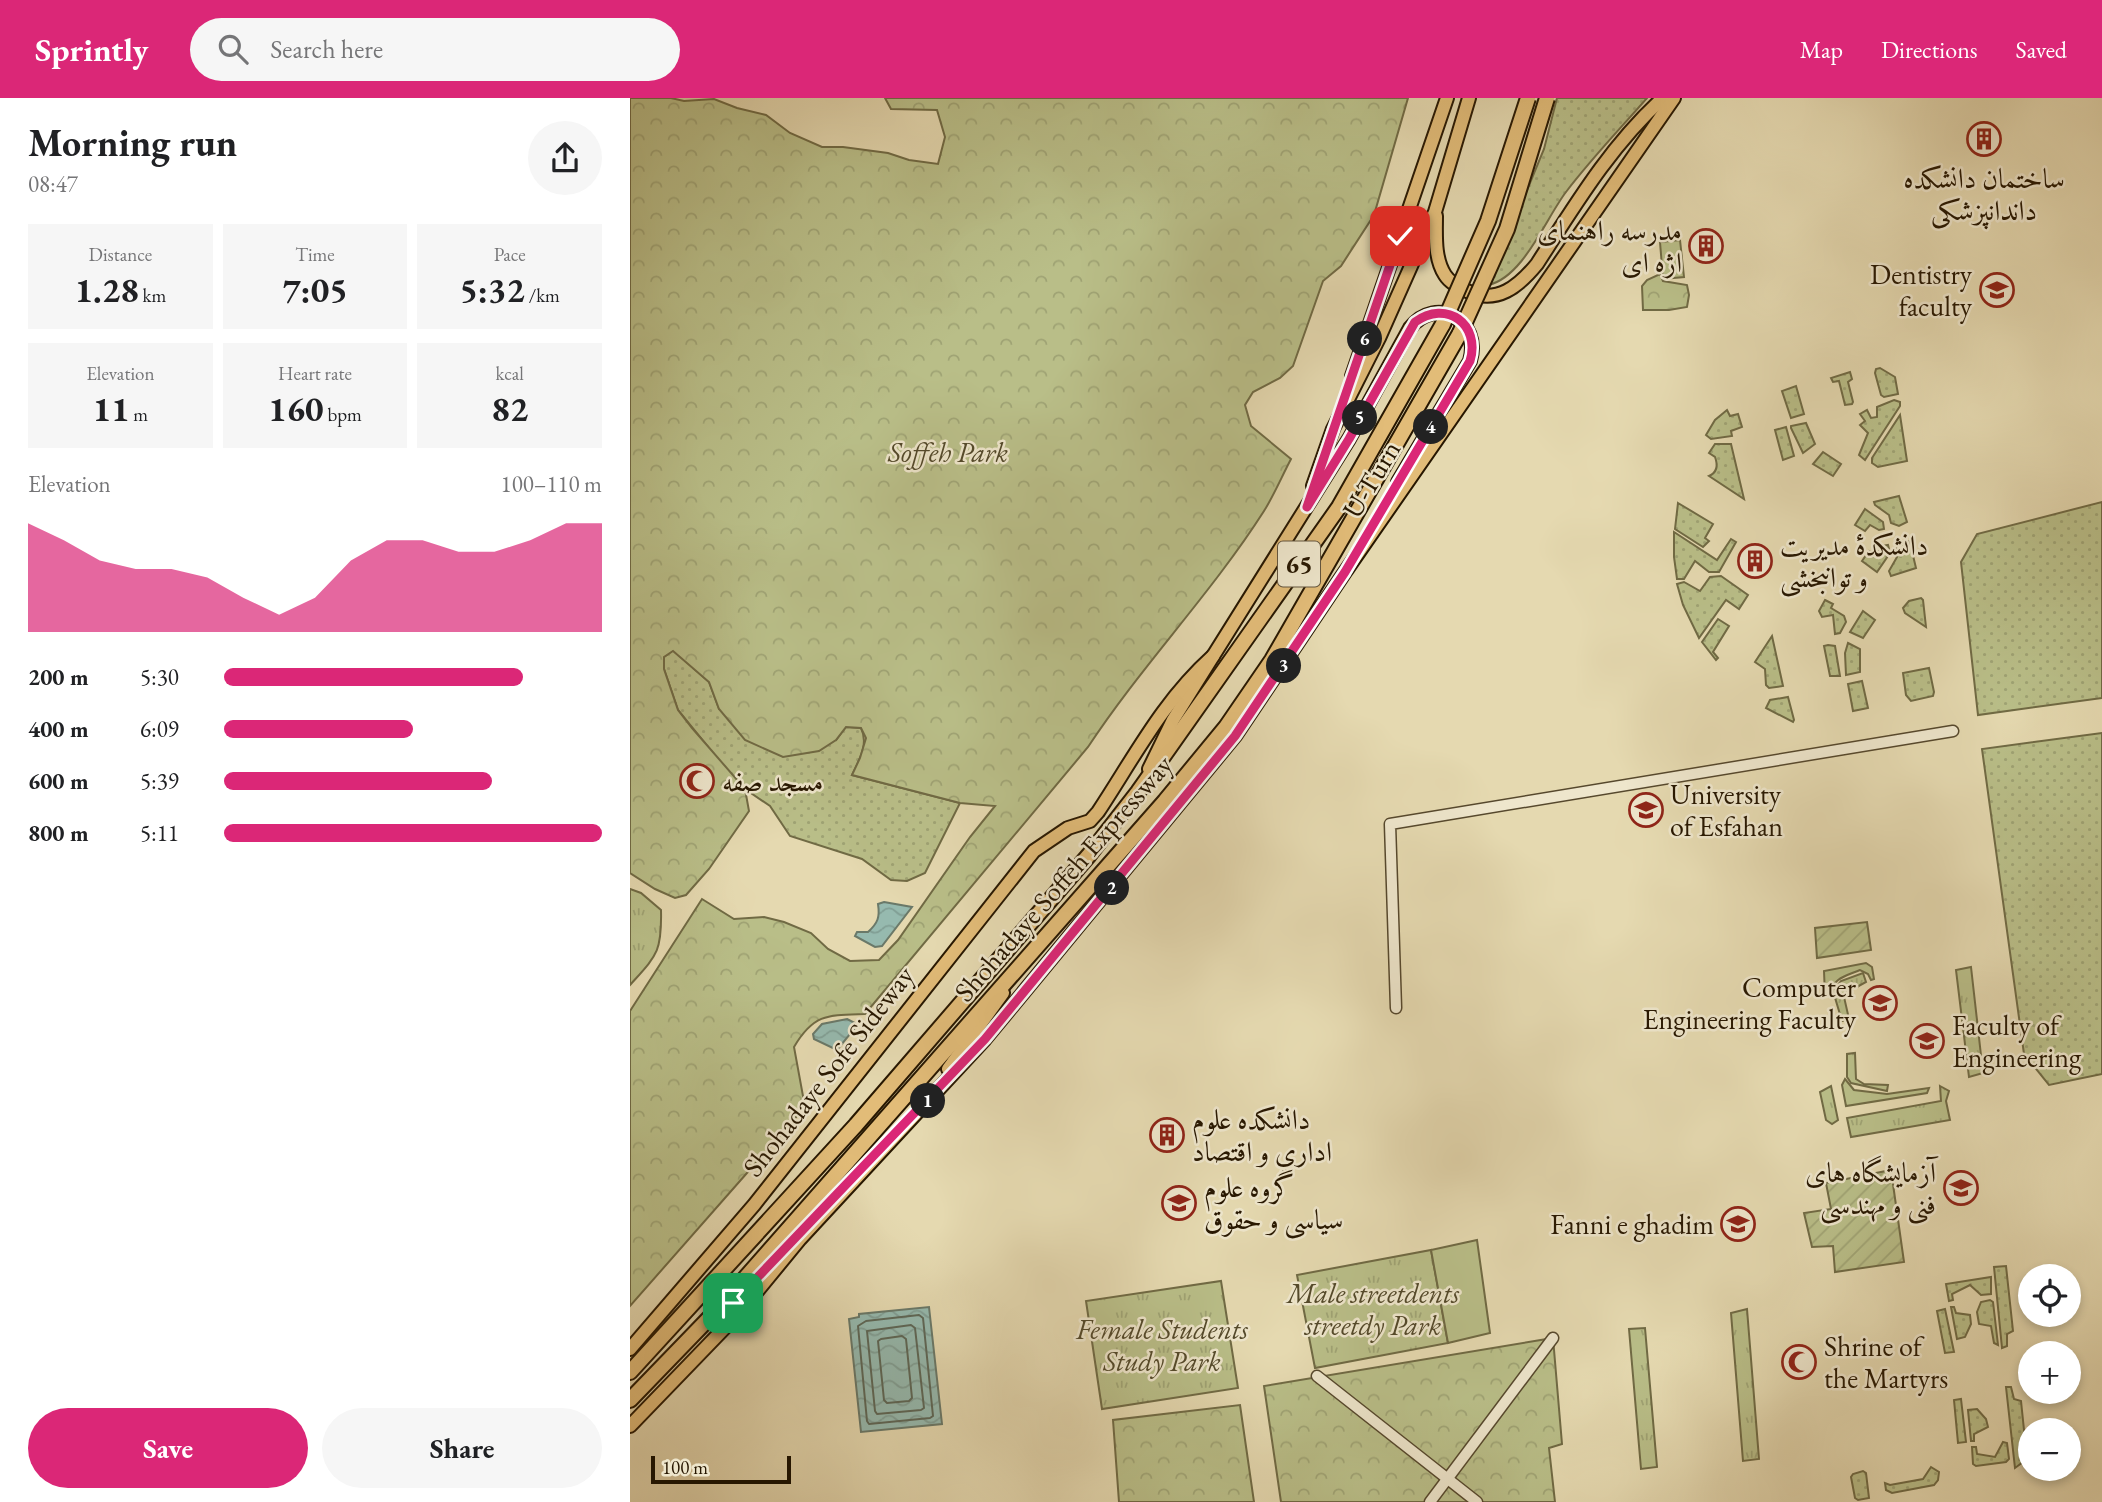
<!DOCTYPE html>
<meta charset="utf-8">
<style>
:root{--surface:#fff;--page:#f6f6f6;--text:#202124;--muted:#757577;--accent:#db2777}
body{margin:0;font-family:"EB Garamond",Amiri,serif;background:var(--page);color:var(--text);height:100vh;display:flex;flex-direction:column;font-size:26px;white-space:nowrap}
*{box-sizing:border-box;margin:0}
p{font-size:23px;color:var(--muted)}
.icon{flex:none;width:38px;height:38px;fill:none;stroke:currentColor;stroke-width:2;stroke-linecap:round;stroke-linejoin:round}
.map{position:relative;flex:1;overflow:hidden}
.details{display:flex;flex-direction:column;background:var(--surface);width:630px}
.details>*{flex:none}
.controls{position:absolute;left:1388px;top:1166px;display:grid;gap:14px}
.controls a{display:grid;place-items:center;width:63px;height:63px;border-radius:50%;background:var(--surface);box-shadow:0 4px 10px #0003;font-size:35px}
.scale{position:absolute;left:21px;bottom:18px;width:140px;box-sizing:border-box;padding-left:7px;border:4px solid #271701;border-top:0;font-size:19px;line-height:24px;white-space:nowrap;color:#271701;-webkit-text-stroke:5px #eee6cc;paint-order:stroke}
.pin{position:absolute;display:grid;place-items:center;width:60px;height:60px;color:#fff;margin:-30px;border-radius:14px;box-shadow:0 4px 10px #0006}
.km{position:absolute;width:35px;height:35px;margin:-18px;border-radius:50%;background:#222;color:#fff;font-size:19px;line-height:35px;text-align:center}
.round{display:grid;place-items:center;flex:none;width:74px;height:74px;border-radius:37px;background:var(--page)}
.headline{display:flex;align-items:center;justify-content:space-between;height:119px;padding:0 28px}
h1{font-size:38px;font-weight:700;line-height:52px}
.stats{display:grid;grid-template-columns:repeat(3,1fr);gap:10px;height:119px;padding:7px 28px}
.stats div{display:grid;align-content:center;border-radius:0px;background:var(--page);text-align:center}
.stats b{font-size:35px;font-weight:700}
.stats small{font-size:19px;font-weight:400}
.stats p{font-size:19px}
.chart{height:196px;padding:14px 28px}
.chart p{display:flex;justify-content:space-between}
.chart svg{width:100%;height:126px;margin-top:7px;fill:var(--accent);opacity:.7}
.primary-button{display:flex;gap:14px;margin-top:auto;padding:14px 28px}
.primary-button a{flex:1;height:80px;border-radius:42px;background:var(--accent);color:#fff;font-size:28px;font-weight:700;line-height:80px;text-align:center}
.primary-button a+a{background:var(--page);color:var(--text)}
ul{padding:0 28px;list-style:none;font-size:23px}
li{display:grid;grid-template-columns:112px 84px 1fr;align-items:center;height:52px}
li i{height:18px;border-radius:9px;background:var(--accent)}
header{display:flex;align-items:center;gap:42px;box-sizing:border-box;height:98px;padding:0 35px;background:var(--accent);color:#fff}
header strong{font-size:33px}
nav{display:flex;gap:38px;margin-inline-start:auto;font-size:24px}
.search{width:490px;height:63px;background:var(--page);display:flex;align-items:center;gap:18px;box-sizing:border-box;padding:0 24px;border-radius:38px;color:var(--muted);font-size:26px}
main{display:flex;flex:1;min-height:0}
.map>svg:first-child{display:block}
.grass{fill:url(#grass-dots);stroke:#706a44;stroke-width:2}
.forest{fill:url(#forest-crowns);stroke:#706a44;stroke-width:2}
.park{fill:url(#park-tufts);stroke:#706a44;stroke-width:2}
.garden{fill:url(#garden-furrows);stroke:#706a44;stroke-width:2}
.pitch{fill:#b9be88;stroke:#706a44;stroke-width:2}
.water{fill:url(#water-waves);stroke:#6a7969;stroke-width:2}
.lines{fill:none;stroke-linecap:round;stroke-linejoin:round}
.shore{stroke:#5e6858;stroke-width:2}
.minor-casing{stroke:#56482d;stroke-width:13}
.major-casing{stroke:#271701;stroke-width:16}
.highway-casing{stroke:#271701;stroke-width:18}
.minor{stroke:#eee6cc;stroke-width:10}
.major{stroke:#e2bc78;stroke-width:12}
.highway{stroke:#e2bc78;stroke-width:14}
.highway-bridge-casing{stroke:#271701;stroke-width:18;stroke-linecap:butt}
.highway-bridge{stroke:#e2bc78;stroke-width:14}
.route-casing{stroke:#fff;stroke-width:14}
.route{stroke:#db2777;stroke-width:9}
.labels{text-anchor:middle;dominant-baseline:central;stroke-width:5;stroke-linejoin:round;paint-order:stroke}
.shield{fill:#eee6cc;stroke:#63553e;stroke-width:2}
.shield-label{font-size:26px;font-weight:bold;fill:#271701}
.poi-label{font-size:28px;fill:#271701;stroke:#eee6cc;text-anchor:start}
.park-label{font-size:28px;font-style:italic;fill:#53492a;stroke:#eee6cc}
.street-label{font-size:28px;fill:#271701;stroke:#eee6cc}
</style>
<header>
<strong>Sprintly</strong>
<div class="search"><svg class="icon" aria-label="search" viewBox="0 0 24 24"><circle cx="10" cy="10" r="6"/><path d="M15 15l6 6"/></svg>Search here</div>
<nav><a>Map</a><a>Directions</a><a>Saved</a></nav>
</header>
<main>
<section class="details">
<div class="headline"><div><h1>Morning run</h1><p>08:47</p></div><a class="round"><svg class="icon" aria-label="share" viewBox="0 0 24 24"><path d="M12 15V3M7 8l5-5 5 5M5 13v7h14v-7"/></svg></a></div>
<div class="stats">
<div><p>Distance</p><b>1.28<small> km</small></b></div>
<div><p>Time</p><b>7:05</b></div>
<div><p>Pace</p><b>5:32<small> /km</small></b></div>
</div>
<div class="stats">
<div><p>Elevation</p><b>11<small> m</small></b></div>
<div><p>Heart rate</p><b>160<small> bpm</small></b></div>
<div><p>kcal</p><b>82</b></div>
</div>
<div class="chart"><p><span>Elevation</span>100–110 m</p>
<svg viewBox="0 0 160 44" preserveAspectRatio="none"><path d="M0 44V6L10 12L20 19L30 22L40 22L50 25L60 32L70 38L80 32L90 19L100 12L110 12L120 16L130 16L140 12L150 6L160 6V44z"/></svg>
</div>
<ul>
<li><b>200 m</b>5:30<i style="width:79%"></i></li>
<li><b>400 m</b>6:09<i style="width:50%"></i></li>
<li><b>600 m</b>5:39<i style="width:71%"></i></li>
<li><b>800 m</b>5:11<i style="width:100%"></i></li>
</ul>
<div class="primary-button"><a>Save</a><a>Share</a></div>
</section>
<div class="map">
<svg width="1472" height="1404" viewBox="0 0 1472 1404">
<defs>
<pattern id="grass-dots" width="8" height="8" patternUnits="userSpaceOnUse" patternTransform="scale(1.75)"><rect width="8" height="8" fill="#b9be88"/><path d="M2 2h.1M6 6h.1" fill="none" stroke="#9fa374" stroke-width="1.8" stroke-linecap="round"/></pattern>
<pattern id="forest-crowns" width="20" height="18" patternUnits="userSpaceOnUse" patternTransform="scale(1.75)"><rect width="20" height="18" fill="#b9be88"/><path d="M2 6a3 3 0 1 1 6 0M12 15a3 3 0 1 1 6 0" fill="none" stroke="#9fa374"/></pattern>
<pattern id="park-tufts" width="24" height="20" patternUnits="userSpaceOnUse" patternTransform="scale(1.75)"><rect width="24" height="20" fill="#b9be88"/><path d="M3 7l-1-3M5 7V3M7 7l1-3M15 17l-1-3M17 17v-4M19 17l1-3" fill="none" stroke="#9fa374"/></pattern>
<pattern id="garden-furrows" width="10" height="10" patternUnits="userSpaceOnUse" patternTransform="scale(1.75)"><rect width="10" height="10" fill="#b9be88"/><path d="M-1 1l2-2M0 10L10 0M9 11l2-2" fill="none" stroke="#9fa374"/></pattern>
<pattern id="water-waves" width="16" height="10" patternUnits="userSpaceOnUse" patternTransform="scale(1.75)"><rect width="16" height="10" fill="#96baaf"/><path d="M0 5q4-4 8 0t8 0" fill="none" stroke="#819f95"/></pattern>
</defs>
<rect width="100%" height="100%" fill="#e5d9b0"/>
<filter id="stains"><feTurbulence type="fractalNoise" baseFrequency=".00286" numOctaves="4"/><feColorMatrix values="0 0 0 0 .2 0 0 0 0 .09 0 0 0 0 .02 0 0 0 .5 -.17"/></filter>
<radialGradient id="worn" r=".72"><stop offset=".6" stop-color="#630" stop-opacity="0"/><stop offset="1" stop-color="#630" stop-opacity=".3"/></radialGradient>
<!-- grass -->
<g class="grass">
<path d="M927,0H1017C990,31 961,61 936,94C916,120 893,180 858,187L914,51Z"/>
<path d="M1250,270L1265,279L1268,296L1254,299L1251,297L1245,275L1246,271Z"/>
<path d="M1220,274L1222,281L1218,284L1223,304L1222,306L1215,307L1209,283L1203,284L1201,280Z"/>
<path d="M1166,288L1174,316L1161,320L1152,293Z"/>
<path d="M1264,302L1270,304V308L1235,362L1229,357L1238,335L1230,327L1235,323L1230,316L1237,312L1241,320L1247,319V309Z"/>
<path d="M1097,312L1100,318L1108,316L1112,329L1101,333L1102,338L1081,341L1076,337L1085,322Z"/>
<path d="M1270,317L1277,363L1248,369L1242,365V360Z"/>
<path d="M1176,325L1185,346L1173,355L1161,330V328Z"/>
<path d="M1156,329L1164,358L1153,362L1145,332Z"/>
<path d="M1085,346H1101L1114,401L1079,378C1088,374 1088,367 1085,359L1079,355Z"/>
<path d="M1193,354L1211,366L1203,378L1183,366Z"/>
<path d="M1269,398L1277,424L1269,428L1261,425L1259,417L1245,407L1244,404Z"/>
<path d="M1472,404V600L1348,617L1331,464L1347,436Z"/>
<path d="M1048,405L1083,426L1075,440L1079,443L1073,449L1045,431Z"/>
<path d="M1235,411L1253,424L1254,431L1249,432L1240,427L1235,433L1225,427Z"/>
<path d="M1044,434L1087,462L1101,441L1106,444L1089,474H1079L1065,463L1054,481H1047L1044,459Z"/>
<path d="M1278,443L1280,445L1286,470L1261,478L1259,473L1267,459L1266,451L1271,444Z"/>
<path d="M1252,448L1258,447L1260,455L1247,474L1232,463L1239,453L1247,457Z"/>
<path d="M1091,478L1118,497L1109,511L1096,502L1069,540L1053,507L1047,486L1054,484L1070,493L1080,479Z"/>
<path d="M1291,500L1293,502L1296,529L1275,515L1273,510L1279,503Z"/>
<path d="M1195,502L1203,506L1201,510L1214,518L1216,524L1210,535L1205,536L1203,517L1192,519L1189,513Z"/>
<path d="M1233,513L1245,522L1233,540L1220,534Z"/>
<path d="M1088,521L1099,528L1083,554L1088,560L1086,562L1072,544Z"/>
<path d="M1142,538L1153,588L1139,590L1136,587L1135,571L1125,564Z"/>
<path d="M1218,545L1230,551V574L1216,577L1215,555Z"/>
<path d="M1198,547L1205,548L1210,578H1200L1194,548Z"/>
<path d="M43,552L79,584L89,611L206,642L216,629L231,630C239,646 229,662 222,677L330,705L295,775L277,783L261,782L232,761L160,738L140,708L115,691L96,671L48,612L34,571V559Z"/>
<path d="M1299,570L1304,594L1303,598L1281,603L1276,597L1273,575Z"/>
<path d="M1232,583L1238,610L1223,613L1218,586Z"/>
<path d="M1158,599L1164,622L1163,624L1136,610L1140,602Z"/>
<path d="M1472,635V976L1419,987L1394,956L1352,651Z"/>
<path d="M1376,1168L1383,1233L1377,1236V1248L1372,1250L1364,1169Z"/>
<path d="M1361,1179V1196L1351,1197L1340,1187L1322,1196L1323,1202L1319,1203L1316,1186Z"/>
<path d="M1360,1202L1363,1204L1368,1247L1364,1245L1361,1228L1349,1226L1347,1214L1351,1204Z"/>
<path d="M1321,1209H1324L1326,1215L1340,1217L1341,1226L1335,1239L1327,1241Z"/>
<path d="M1315,1211L1324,1254L1315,1255L1307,1213Z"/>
<path d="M1376,1289H1381L1384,1301L1391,1303L1397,1361L1385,1370Z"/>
<path d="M1331,1301L1336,1344L1328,1345L1324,1302Z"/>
<path d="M1347,1311L1356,1321L1358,1329L1344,1336V1343H1341L1338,1312Z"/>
<path d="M1373,1344L1377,1345L1379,1361L1376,1364L1346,1368L1343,1366L1342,1349H1346L1347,1356L1365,1359Z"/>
<path d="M1301,1369L1309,1374L1308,1382L1304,1387L1262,1395L1256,1392L1255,1385L1260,1387L1293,1381Z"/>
<path d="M1233,1373L1236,1375L1239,1400L1228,1402L1225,1400L1221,1379L1223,1376Z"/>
</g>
<!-- forest -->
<g class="forest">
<path d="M0,0H41L54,3L84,1L107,10L136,17L160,35L192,49H213L258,55L279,62L308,66L315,39L307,12L261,11L255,0H778L744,117L711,168L693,183L663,268L650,280L623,294L615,307L621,328L661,361C652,378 644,397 634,413C581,496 512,567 458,649L235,916C199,917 184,915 164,949L175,1009L0,1208V913L72,801L104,821L134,819L154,824L181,835L198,851L220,863L249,862L268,842L340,739L365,708L330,705L222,677L230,660L236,640L231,630L216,629L206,642L189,653L153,659L115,642L89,611L79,584L43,553L34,559V571L48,612L62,630L115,691L119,713L79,771L56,797L45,800L25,791L0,775Z"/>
<path d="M1030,176L1033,183L1057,187L1059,197L1057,209L1039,212H1013L1012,188L1017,182Z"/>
<path d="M923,1240L932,1346L919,1350L925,1404H651L634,1288Z"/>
<path d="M610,1307L624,1404H489L483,1322Z"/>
</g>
<!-- park -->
<g class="park">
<path d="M0,791L11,795L31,812C32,854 27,857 0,887Z"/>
<path d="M1236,865L1242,869L1244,881L1241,882L1238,876L1230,872C1216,878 1202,880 1200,897L1195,898L1194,873Z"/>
<path d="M1341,869L1353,975L1339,979L1326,872Z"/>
<path d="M1233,875L1236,884L1216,895L1214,899L1219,921L1212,923L1203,893L1211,883Z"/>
<path d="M1225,955L1226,981L1234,986L1258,987L1257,993L1221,985L1217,979V956Z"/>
<path d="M1215,981L1224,992L1257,996L1299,990L1297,995L1216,1008L1212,987Z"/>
<path d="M1201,988L1208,1022L1202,1026L1196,1022L1190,994Z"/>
<path d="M1310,988L1319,993L1316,1003L1320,1022L1221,1039L1217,1020L1311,1003Z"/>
<path d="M801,1152L818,1245L685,1270L667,1177Z"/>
<path d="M591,1183L608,1290L472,1311L456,1203Z"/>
<path d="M1117,1211L1129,1361L1113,1363L1101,1215Z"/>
<path d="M1015,1230L1027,1369L1011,1371L999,1231Z"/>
</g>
<!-- garden -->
<g class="garden">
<path d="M1237,824L1241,852L1187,860L1185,830Z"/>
<path d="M1261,1072L1274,1164L1205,1174L1203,1148L1182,1149L1174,1115L1201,1111L1196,1085Z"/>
</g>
<!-- pitch -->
<g class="pitch">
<path d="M1050,142L1054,179L1033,181L1030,144Z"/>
<path d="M847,1142L860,1235L818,1245L801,1152Z"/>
</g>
<!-- water -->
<g class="water">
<path d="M254,804L282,809L252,848L245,849L225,838L227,834H238C248,825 250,819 248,806Z"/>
<path d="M217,921L225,925V930L207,952L184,941L183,936L192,926Z"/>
<path d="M299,1209L312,1326L231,1334L219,1221L229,1219V1216Z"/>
</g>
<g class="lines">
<!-- shore -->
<g class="shore">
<path d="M289,1217L293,1220L303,1318L300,1320L239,1326L237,1323L228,1228L236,1223Z"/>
<path d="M281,1227L285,1230L294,1310L291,1312L247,1316L245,1313L237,1233Z"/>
<path d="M272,1238L276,1241L282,1300L279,1303L257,1305L254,1302L248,1243L251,1241Z"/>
</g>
<!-- minor casing -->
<g class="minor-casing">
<g id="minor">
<path d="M766,910L760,726L1323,633"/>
<path d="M687,1278L847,1404"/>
<path d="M800,1404L923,1240"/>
</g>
</g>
<!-- major casing -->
<g class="major-casing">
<g id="major">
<path d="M806,118C806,137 804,160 815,177C820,185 829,189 837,193C867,207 889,188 907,166C945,107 981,47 1033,0"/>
<path d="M722,278L817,0"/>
<path d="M683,388L703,331L749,240L805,114L839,0"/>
<path d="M519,671L543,622L719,341L780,230C806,197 852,222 840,263L768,384"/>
<path d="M318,971L373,895"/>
<path d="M88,1219L134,1173"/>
<path d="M0,1251L124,1107L404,753L438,730L460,723L468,714C505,658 532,604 583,558"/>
<path d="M0,1328L110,1214L170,1141L355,941L605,638L715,474L1044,0"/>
</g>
</g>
<!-- highway casing -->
<g class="highway-casing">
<g id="highway">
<path d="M0,1274L226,1027L459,757L508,694L709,409L813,226"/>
<path d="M0,1302L87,1212L535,703L596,629L642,562L830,235"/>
</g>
</g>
<!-- minor -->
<use href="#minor" class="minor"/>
<!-- major -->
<use href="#major" class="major"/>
<!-- highway -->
<use href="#highway" class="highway"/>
<!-- highway-bridge casing -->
<g class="highway-bridge-casing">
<g id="highway-bridge">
<path d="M813,226L858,123L898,0"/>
<path d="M830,235L877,131L917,0"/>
</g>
</g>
<!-- highway-bridge -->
<use href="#highway-bridge" class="highway-bridge"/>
</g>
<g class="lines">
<!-- route casing -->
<g class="route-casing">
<path id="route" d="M103,1205L355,941L605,638L715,474L840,263C851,226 816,201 785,224L719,341L677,409L770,138"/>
</g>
<!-- route -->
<use href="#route" class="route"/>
</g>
<!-- icons -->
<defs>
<g id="building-ring" transform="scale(1.75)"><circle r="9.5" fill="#eee6cc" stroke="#8f2418" stroke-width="1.5"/><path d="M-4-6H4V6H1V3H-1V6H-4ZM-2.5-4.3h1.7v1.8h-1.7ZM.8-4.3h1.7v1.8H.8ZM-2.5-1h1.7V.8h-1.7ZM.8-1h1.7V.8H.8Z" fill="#8f2418"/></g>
<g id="university-ring" transform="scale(1.75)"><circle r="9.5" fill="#eee6cc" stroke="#8f2418" stroke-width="1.5"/><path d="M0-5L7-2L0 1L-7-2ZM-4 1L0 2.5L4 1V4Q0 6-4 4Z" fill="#8f2418"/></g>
<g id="mosque-ring" transform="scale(1.75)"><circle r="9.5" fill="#eee6cc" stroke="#8f2418" stroke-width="1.5"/><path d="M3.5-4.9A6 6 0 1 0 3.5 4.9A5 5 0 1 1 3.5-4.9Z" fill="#8f2418"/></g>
<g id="school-ring" transform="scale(1.75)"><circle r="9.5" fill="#eee6cc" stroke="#8f2418" stroke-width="1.5"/><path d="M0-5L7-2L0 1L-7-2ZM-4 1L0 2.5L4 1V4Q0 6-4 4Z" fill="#8f2418"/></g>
</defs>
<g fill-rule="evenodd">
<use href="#building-ring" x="1354" y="41"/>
<use href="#building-ring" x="1076" y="148"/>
<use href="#university-ring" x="1367" y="192"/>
<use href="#building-ring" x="1125" y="463"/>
<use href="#mosque-ring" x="67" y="683"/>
<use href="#university-ring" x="1016" y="712"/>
<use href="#university-ring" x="1250" y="905"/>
<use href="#university-ring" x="1297" y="943"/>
<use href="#building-ring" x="537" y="1037"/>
<use href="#university-ring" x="1331" y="1090"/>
<use href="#university-ring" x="549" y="1105"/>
<use href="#school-ring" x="1108" y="1126"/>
<use href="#mosque-ring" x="1169" y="1264"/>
</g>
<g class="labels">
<!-- shield labels -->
<rect class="shield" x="648" y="443.5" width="42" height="45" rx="5"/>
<g class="shield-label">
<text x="669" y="466">65</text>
</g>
<!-- poi labels -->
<g class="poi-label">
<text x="1354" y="80" text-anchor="middle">ساختمان دانشکده<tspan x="1354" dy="32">داندانپزشکی</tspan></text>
<text x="1052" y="132" text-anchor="end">مدرسه راهنمای<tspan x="1052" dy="32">اژه ای</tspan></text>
<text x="1342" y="176" text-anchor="end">Dentistry<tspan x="1342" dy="32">faculty</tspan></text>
<text x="1150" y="447">دانشکدهٔ مدیریت<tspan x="1150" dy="32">و توانبخشی</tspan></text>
<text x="92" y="683">مسجد صفه</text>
<text x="1040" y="696">University<tspan x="1040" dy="32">of Esfahan</tspan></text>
<text x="1226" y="889" text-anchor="end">Computer<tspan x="1226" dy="32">Engineering Faculty</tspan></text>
<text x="1322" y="927">Faculty of<tspan x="1322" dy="32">Engineering</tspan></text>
<text x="562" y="1021">دانشکده علوم<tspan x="562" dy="32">اداري و اقتصاد</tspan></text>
<text x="1306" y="1074" text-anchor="end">آزمایشگاه های<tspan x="1306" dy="32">فنی و مهندسی</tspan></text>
<text x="574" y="1089">گروه علوم<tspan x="574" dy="32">سیاسی و حقوق</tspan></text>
<text x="1084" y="1126" text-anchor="end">Fanni e ghadim</text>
<text x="1194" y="1248">Shrine of<tspan x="1194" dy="32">the Martyrs</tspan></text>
</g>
<!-- park labels -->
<g class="park-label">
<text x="318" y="354">Soffeh Park</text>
<text x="743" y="1195">Male streetdents<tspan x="743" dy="32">streetdy Park</tspan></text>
<text x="532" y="1231">Female Students<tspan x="532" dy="32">Study Park</tspan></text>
</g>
<!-- street labels -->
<g class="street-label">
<text transform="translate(741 381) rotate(-59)">U-Turn</text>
<text transform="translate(433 780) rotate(-49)">Shohadaye Soffeh Expressway</text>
<text transform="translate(198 973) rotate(-52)">Shohadaye Sofe Sideway</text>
</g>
</g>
<rect width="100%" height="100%" filter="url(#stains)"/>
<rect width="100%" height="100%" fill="url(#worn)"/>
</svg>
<div class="controls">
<a><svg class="icon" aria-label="locate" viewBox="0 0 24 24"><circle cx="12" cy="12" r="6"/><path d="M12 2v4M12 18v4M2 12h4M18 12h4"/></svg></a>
<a>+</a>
<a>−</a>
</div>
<div class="scale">100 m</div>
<div class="pin" style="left:103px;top:1205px;background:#1e9e55"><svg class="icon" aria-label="arrive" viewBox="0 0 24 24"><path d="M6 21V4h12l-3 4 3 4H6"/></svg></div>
<div class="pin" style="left:770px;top:138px;background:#d93025"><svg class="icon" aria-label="check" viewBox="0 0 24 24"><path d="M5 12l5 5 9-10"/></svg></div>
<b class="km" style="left:298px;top:1003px">1</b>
<b class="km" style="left:482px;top:790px">2</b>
<b class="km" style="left:654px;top:568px">3</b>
<b class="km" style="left:801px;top:329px">4</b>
<b class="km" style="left:730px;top:320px">5</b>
<b class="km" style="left:735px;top:241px">6</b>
</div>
</main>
